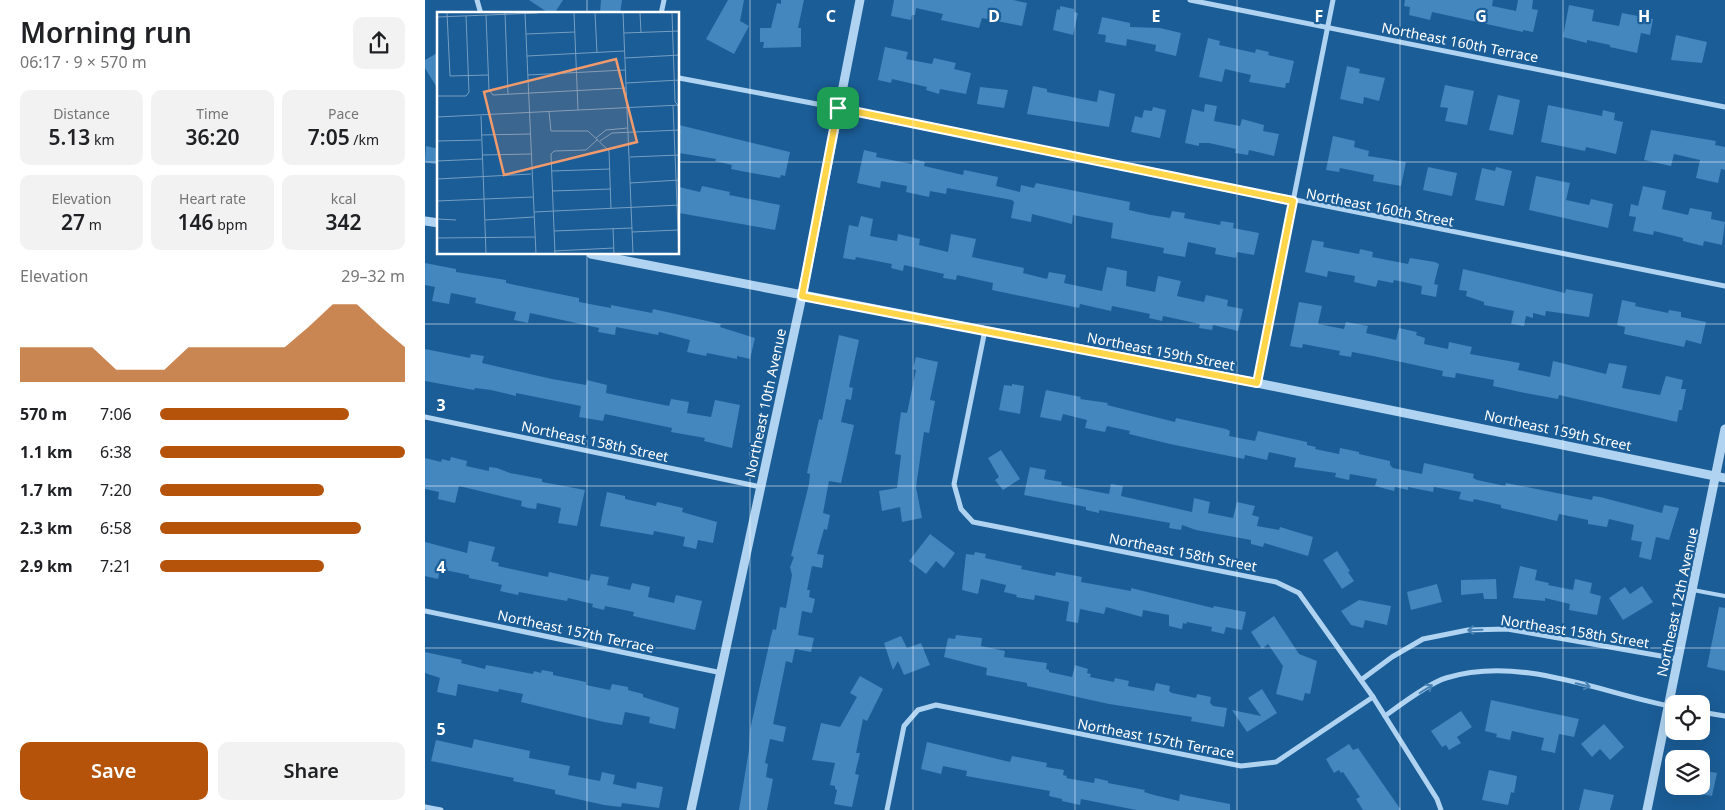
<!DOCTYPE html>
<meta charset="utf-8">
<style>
:root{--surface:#fff;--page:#f2f2f2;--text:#202124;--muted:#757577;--accent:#b45309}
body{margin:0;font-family:"Noto Sans",sans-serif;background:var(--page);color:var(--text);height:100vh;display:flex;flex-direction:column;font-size:19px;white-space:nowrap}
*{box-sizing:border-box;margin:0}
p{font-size:16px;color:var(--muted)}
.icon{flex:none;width:28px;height:28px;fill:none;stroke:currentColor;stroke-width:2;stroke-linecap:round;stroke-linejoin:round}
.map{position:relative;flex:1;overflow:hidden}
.side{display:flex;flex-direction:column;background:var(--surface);width:425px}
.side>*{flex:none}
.controls{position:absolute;left:1240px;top:695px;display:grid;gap:10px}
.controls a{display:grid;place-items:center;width:45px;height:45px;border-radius:10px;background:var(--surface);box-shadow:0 5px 20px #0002;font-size:25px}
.pin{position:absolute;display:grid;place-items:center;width:42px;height:42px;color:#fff;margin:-21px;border-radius:10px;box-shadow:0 2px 8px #0006}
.round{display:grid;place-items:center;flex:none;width:52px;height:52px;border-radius:10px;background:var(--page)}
.summary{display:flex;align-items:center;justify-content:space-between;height:85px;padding:0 20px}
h1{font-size:28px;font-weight:600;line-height:38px}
.figures{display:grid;grid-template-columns:repeat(3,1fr);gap:8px;height:85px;padding:5px 20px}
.figures div{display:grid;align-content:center;border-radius:10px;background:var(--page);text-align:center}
.figures b{font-size:21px;font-weight:600}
.figures small{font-size:14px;font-weight:400}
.figures p{font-size:14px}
.chart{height:140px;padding:10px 20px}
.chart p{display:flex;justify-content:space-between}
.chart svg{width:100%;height:90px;margin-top:5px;fill:var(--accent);opacity:.7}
.cta{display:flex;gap:10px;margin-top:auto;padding:10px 20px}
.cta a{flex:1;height:58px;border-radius:10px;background:var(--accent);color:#fff;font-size:20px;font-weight:600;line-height:58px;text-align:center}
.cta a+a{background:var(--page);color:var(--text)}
ul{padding:0 20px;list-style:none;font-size:16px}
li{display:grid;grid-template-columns:80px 60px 1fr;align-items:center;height:38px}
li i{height:12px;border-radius:6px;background:var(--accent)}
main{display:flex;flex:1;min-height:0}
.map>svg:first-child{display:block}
.building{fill:#4486be}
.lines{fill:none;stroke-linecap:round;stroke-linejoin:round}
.service{stroke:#afd3f0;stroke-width:4}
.minor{stroke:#afd3f0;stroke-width:5}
.tertiary{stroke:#afd3f0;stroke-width:9}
.oneway{stroke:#4780b2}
.route-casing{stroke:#fff;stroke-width:10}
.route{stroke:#ffd54a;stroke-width:6}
.grid{fill:none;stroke:#fff;stroke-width:1;stroke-opacity:0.55}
.labels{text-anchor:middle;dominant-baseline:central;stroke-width:4.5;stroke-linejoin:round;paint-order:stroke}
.street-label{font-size:14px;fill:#fff;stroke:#1b5d97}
.inset-road{fill:none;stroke:#769ec1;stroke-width:1}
.view{fill:#f19b6d;fill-opacity:0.15;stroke:#f19b6d;stroke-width:2.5}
.inset-edge{fill:none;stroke:#fff;stroke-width:2.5}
.grid-label{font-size:16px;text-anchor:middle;font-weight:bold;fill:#fff;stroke:#1b5d97;stroke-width:4.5;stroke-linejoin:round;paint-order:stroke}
</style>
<main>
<section class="side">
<div class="summary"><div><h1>Morning run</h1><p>06:17 · 9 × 570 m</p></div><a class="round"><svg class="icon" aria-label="share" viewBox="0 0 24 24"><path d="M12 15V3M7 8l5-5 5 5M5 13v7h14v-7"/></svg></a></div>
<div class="figures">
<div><p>Distance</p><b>5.13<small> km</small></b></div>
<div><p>Time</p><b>36:20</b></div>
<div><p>Pace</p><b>7:05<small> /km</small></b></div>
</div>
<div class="figures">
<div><p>Elevation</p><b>27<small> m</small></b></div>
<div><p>Heart rate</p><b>146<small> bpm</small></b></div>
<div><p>kcal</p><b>342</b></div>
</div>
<div class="chart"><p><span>Elevation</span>29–32 m</p>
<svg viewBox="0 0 160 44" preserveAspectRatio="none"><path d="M0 44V27L10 27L20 27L30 27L40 38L50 38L60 38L70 27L80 27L90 27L100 27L110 27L120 17L130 6L140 6L150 17L160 27V44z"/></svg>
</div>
<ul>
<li><b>570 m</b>7:06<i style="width:77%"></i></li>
<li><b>1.1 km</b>6:38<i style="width:100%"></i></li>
<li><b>1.7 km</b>7:20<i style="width:67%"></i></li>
<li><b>2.3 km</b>6:58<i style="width:82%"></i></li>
<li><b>2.9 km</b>7:21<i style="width:67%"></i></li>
</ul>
<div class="cta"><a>Save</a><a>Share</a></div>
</section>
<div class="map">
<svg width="1300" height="810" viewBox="0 0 1300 810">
<rect width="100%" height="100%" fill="#1b5d97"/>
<!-- building -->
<g class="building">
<path d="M104,0H138L129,14H125Z"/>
<path d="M176,0H197L195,14L175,13Z"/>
<path d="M303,0H319L315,21L324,26L309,54L281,39Z"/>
<path d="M356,0H379L373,28H376V47L338,48L339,42H335V28H346L352,3L356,4Z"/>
<path d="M469,0H588L602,3L597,26L557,18L554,28L516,20L518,14L491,8L490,15H487L486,20L466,16Z"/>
<path d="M980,0H1068L1067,6L1091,11L1093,0H1108L1107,9L1113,10L1108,32L1098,30V32L1007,12L1005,20L984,15L985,7L979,6Z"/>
<path d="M1144,5L1169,10L1167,21L1194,26L1197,13L1228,19L1225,35L1216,33L1212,53L1185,47V45L1162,40V43L1138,37Z"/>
<path d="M635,6L649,9V12L653,13L648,35L628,30L632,9L635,10Z"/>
<path d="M677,17L705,23V27L735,28L756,33L751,56L730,51L731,45L702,39L701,46L680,42L681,35L673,34Z"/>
<path d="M1251,35L1282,42L1277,63L1246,60Z"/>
<path d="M783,38L795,41L794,45L830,53L831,49L844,52L843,55L869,61L864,83H861L860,88L824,82L826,75L800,69L797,82L774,77Z"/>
<path d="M460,47L483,52L481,59L507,64L509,58L531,63L529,69L546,73L541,94L515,89L514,94L501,90L502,87L467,79L466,83L453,80Z"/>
<path d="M14,52V91L0,68V60Z"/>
<path d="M922,66L935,69L934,73L960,78L954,101L939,97L938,104L915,99Z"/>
<path d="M1020,85L1049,91L1042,125L1020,121L1023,108L1015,107Z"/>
<path d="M608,86L622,89V92L672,102L674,90L690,94L684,127L602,114Z"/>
<path d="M555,87L583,90L579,108L552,104Z"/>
<path d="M1073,95L1095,100L1088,135L1064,130Z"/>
<path d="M780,104L792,106L789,121L815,126L817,119L839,125L838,131L854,134L849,156L824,150L823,155L810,153L811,149L784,143H774V146L760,143L767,109L779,112Z"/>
<path d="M1123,105L1177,116L1178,110L1190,113L1189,120L1198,122L1191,154L1161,147L1160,151L1116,142Z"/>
<path d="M728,107L741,110L735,138L706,132L710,116L717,118L719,110L727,111Z"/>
<path d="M254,125L365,152L360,176L356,175L355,178L316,171L306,169L307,165L290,161L291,159L254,153Z"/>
<path d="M1226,130L1291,141L1290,145L1300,147V170L1296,169L1293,183L1271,178L1275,160L1249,154L1246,166L1219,160Z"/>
<path d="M908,136L930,141L929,147L944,151L943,156L981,162L976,186L948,181L949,175L915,168L914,172L901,170Z"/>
<path d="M1,146L14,149V165L0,162Z"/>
<path d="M439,150L452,153L451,157L487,164L488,159L500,162L499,166L538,175L539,170L573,177L571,186L595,192L596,185L609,188L611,183L705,202L704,210L726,215L745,218L747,211L760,213L759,218L795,225L796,221L809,223L808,228L834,233L829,255L812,252L811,258L790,254L791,248L763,242L760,257L738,253L739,248L686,238L688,223L648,215L647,224L607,214L606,222L586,218L589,202L587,200L522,188L521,194L505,191L504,197L481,192L482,186L456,181L455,188L432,183Z"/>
<path d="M1003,167L1032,173L1027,196L998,190Z"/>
<path d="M1071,167L1087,171L1079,206L1050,200L1057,168L1070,171Z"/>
<path d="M1111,176L1145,183L1141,200L1164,205L1166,199L1188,204L1183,228L1104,210Z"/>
<path d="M277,186L305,192L304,195L355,205L350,230L254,213V187L275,192Z"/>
<path d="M1218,186L1241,191L1237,209L1263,215L1265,208L1287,212L1286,219L1300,222L1297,245L1279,241L1278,246L1258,241V238L1229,231L1228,235L1208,231L1211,217L1204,216L1206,204L1213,206Z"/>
<path d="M436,216L448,219L445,236L472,241L473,234L495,239L494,245L523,252L526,234L551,239L547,257L599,268L598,273L622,279L624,272L641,275L639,283L677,291L682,267L702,271L701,286L730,292L733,276L756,281L752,296L779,302L781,295L803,300L802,306L818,309L813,331L788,325L787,330L774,328L775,324L738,316L737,321L724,318L725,314L687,306L686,311L655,304L654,308L567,290L568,283L532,275L531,280L518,278L519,274L479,265L478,271L466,268L467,264L431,257L430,260L418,258L424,225L433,227Z"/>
<path d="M887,240L899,242L898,247L934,254L935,249L948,252L947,257L983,264L985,258L1010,262L1014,264L1009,284L1013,285L1011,297L996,294L997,286L969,280L968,283L953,280L951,287L929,282L930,276L903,271L902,277L880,272Z"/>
<path d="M0,263L31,269V272L81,280V283L154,298V302L186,308V305L227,313L228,309L296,324L295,327L330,338L325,359L312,356V359L282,353L281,356L262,352L265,340L234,332L233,335L191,327L190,335L173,332L174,328L105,313L103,323L89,320L91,312L50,303L51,298L26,293L24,304L7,301L10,287L0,285Z"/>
<path d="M1038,269L1140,293L1141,289L1168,294L1164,317L1121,311L1120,316L1108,313V318L1101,316L1099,326L1086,324L1089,311L1059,305V302L1041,296L1042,291L1034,290Z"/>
<path d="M1197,300L1211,303L1210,306L1243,313L1244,310L1256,312V317L1281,322L1276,344L1261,340L1259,347L1199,334L1200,327L1192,325Z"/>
<path d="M874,302L897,306L893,324L919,329L921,322L943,326L941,333L971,340L974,328L992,332L991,335L1000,338L999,344L1023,349L1024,342L1047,347L1045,354L1095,363L1093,370L1125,377L1128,361L1181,374L1184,363L1202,366L1197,388L1235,395L1241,376L1258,380L1256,389H1261L1257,410H1254L1252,422L1134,395L1133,399L1100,393L1068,386L1069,380L1031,373L1030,378L1017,376L1018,371L953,357L927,352L926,357L914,355L915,351L878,344L877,348L865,346Z"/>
<path d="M414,335L434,340L424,387L428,388L426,400L421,399L416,422L429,425L416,483L404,481L398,513L405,515L402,530L399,529L392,554L399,555L397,568L387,566L382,590H385L384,597L390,599L387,613L377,611L373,635L389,638L386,652L370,649L367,663L361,661L348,724L361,727L358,742L345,739L340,763L343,764L341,777L348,779L342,810H314L324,750L325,730L346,636L348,629L351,630L355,607L361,608L367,575L365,567L369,557L366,556L384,484L385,474L382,473L394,419L397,420Z"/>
<path d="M0,349L45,358L46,354L59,356L57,363L127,379L161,385L162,380L182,385L181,393L214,400L244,406L246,399L264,402L262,413L286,417L290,400L315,405L307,448L279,441L280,438L246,432L247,428L180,414L178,421L154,417L156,406L91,393V396L66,390L50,388L49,390L0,381Z"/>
<path d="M491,357L513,362L505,400L510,401L504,433L499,432L491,487L497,518L477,522L475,507L457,511L454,491L472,488L476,455L470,454L476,412L482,413L491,370L488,369Z"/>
<path d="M587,384L599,386L595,414L574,410L579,385L587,386Z"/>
<path d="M621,390L656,397L655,399L683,403L682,405L750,422L751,418L801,429L805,431L804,436L830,441L833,431L882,442V445L891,447L890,449L914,454L915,448L934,452V454L965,461V465L968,468L997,474L999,463L1049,474L1048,478L1052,480L1080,486L1081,483L1167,500L1168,496L1175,497L1237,513L1239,505L1254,508L1244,540L1231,537L1226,560L1214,557L1217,542L1206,540L1209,525L1184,519L1182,527L1163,524V520L1134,514L1132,521L1076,508V505L1049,499L1048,502L1034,499L1036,492L1009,487L1008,492L983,487V490L970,487L969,491L950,486L952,479L925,474L924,480L910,477L911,473L869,467L871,458L844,452L842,460L820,455L819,459L745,444L704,434L705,431L682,426L680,432L660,428L662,420L638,414L636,421L615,417Z"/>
<path d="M576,450L595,479L578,490L570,480L574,477L563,458Z"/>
<path d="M26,457L42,461L41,466L64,471V467L72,468L85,473L117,479V482L160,490L152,526L133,523L136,508L112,503L111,509L103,508L96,506L97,501L34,486L30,503L13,499L14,492L0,489V458L16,462L17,459L25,461Z"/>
<path d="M605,467L621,470L619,479L637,482L636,485L684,494L686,484L698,486L696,496L767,512L769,498L785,502L783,513L808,518L812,502L830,506L827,515L834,517L832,526L854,530L855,527L888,537L883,556L839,543L838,547L826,544V540L771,530L757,525L756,530L744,528L745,523L674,510V513L661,510V507L599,495Z"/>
<path d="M182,492L200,496V499L231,506L232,502L258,508L257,512L292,522L288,543L273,540L271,549L258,546L260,537L229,531L228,535L175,526Z"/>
<path d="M505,534L530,553L519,568L511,561L501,574L484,561Z"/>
<path d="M44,541L70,547L66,561L74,563L73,566L123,577L124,572L164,581L166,574L184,577L182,585L205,590L207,583L225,587L223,597L249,603L251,595L277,601L270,630L208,616L209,612L180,606L179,610L167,607L168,604L143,598L142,601L94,592L93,595L75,591L77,585L44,578V575L15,569L13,579L0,576V542L42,553Z"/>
<path d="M912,551L925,571L923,572L929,581L917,589L898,560Z"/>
<path d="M550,552L561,554L560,558L597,566L596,569L630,576L631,572L657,577L656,582L706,591V588L788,608L789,606L821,612L817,630L801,627L799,634L786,631L787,627L762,622L761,624L758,623L757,629L744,626V615L718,610L717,617L681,607L679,614L655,609L653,623L641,621L644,602L610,595L609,600L591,597L592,595L579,592L581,585L556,579L553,594L537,590L541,554L549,555Z"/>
<path d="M1095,566L1112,570L1110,580L1124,583L1123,585L1148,590L1150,579L1167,583L1165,593L1176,596L1172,615L1144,610L1145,604L1120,598V601L1088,598Z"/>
<path d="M1071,579L1072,599H1059L1058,593L1036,595V580Z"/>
<path d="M1012,584L1017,602L986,610L982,592Z"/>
<path d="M1217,586L1228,602L1198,620L1184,598L1200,587L1205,594Z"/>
<path d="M934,600L966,606L962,625L940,620L938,628L926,625L916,611Z"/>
<path d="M1294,607L1300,608V671L1282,667Z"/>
<path d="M849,616L874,654L892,661L885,694L880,693L878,701L851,694L858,666L843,644L837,649L826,632Z"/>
<path d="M531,635L557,638L556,646L580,651L579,657L622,663L621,669L624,670V672L647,677L650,665L663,669L662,673L666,674L665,677L689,682L690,678L704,681L703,686L729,691L731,683L745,686L744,691L747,693L771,698L772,694L786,697L785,703L788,706L802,708L799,727L766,721L767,717L684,704L602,686V683L561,675L562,668L519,657L523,638L530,639Z"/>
<path d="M476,636L482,648L496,643L505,665L479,675L473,661L468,670L459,643Z"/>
<path d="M0,652L37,660L36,663L60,669L61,665L108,674L109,671L116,673L117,670L128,672V675L161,682V685L185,690L187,684L203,687V690L218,694V697L254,708L250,729L224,723L225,717L200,712L197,725L179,722L96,702L98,694L74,689L73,692L33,684L31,696L12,692L15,678L0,673Z"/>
<path d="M435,676L458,689L442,721L438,719L431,753H435L430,774L434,775L427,807L409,804L412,790L410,789V786L405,785L410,763L387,760L396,723L415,727L432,697L425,693Z"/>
<path d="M837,689L852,713L822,732L807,710L836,716L823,698Z"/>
<path d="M1066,700L1154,719L1149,737L1134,734L1130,753L1116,750L1119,738L1087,731L1085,740L1071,737L1072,734L1060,731Z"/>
<path d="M1036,711L1047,727L1032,737L1036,743L1024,750L1021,745L1017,747L1006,731Z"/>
<path d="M1179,724L1199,747L1185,760L1175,749L1167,757L1156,744Z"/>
<path d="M49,739L105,751L104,758L145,766L143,775L175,781L177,772L190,775L188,784L211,789L212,782L238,787L234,808L197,803L196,807L179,805L130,794V790L88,781L89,778L6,761L11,740L47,748Z"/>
<path d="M502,742L585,762L587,756L622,763L621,767L639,770L638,775L642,776L641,778L669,783L670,778L683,781V783L720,790L719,792L729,795L754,801L755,794L763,796L805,804V810H711L656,799L655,805L637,801V799L624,796L625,791L541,776L542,771L518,766L516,774L496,769Z"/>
<path d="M924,744L928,750L933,748L976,810H938L931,799L935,797L918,772L916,773L914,770L909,773L901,759Z"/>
<path d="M1064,770L1092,776L1089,793L1086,792L1083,805L1057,800Z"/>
<path d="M1276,770L1292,773L1287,796L1276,794Z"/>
<path d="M1159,789L1189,795L1185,810H1154Z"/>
</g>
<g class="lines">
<!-- service -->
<path class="service" d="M1268,590L1300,596"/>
<!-- minor -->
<g class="minor">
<path d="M52,0L56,14"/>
<path d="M765,0L1300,107"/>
<path d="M236,14L239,0"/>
<path d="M254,78L413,108L1300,286"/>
<path d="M560,330L529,484L536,509L548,522L851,582L874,593L948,697L1012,799L1016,810"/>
<path d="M832,383L908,0"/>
<path d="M0,417L336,487"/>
<path d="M0,611L297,673"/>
<path d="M936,680L967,657L998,639L1043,630L1082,629L1253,659"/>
<path d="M1276,712L1300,716"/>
<path d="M960,716C975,705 1004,683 1021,678C1096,655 1176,693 1249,707"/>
<path d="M0,807L16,810"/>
<path d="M462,810L479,726L493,710L511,705L816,766L851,762L948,697"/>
</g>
<!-- tertiary -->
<g class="tertiary">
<path d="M0,221L14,223"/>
<path d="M166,254L832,383L1300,478"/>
<path d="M266,810L377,296L435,0"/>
<path d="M1222,810L1300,429"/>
</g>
</g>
<!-- one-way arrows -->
<defs><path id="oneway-shaft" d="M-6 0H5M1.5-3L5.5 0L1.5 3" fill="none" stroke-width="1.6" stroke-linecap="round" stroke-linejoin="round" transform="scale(1.25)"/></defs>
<g class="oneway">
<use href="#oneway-shaft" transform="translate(1050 630) rotate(178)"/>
<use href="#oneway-shaft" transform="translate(1158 685) rotate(14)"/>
<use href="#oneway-shaft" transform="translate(1001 689) rotate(-32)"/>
</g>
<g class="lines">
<!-- route casing -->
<g class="route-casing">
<path id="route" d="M413,108L868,201L832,383L377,296Z"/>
</g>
<!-- route -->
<use href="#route" class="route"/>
</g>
<!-- grid -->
<path class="grid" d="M162,0V14M325,0V810M488,0V810M650,0V810M812,0V810M975,0V810M1138,0V810M0,162H14M254,162H1300M162,254V810M0,324H1300M0,486H1300M0,648H1300"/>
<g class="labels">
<!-- street labels -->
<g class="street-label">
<text transform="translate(1035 42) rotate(11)">Northeast 160th Terrace</text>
<text transform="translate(955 207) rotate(11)">Northeast 160th Street</text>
<text transform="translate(736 351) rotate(11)">Northeast 159th Street</text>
<text transform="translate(340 403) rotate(-78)">Northeast 10th Avenue</text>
<text transform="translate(1133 430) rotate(12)">Northeast 159th Street</text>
<text transform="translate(170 441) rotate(12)">Northeast 158th Street</text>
<text transform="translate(758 552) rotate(11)">Northeast 158th Street</text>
<text transform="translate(1252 602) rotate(-78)">Northeast 12th Avenue</text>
<text transform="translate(151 631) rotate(12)">Northeast 157th Terrace</text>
<text transform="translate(1150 631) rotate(9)">Northeast 158th Street</text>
<text transform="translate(731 738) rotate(11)">Northeast 157th Terrace</text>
</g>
</g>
<!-- overview -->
<g transform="translate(12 12)">
<rect width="242" height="242" fill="#1b5d97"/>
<path class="inset-road" d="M10,1L13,64L51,63M68,1L71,82M88,1L99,242M137,1L141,98M158,1L160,41M186,1L196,242M203,1L204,21M235,1L238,90M49,3L52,78L56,83L189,76M0,5L101,1M187,21L243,19M89,22L138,20M90,44L187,39M188,46L243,43M91,63L188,58M189,71L243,68M0,84H29L32,80L29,4M238,90L241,93L243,122M236,93L242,242M112,100L114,119H151L172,139L174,197M44,104L49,242M0,105L243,93M44,123L93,122M159,126L169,118L191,116M0,129L44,128M163,129L175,121L243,118M45,143L94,142M193,145L243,143M0,149L45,147M115,159L173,157M0,167L94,162M193,171L243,168M116,179L174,177M0,189L96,185M97,200L243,193M0,207L19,208M48,208L97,205M176,216L177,242M117,219L195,216M195,220L241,218M0,226L98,225M0,227L1,242M117,239L177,236M118,242L114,142L117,139L149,138L161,127"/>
<path class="view" d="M179,47L200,130L67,163L47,80Z"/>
<rect width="242" height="242" class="inset-edge"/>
</g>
<g class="grid-label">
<text x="406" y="22">C</text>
<text x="569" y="22">D</text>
<text x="731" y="22">E</text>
<text x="894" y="22">F</text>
<text x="1056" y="22">G</text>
<text x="1219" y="22">H</text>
<text x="16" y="411">3</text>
<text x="16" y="573">4</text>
<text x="16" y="735">5</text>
</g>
</svg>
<div class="controls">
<a><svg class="icon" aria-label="locate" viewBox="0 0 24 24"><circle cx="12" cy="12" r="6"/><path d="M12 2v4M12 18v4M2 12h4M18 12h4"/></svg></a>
<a><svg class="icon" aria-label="layers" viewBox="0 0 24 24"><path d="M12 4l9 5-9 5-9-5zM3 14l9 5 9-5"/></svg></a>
</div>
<div class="pin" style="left:413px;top:108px;background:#1e9e55"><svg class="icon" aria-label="arrive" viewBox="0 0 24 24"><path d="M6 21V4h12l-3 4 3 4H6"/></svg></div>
</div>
</main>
